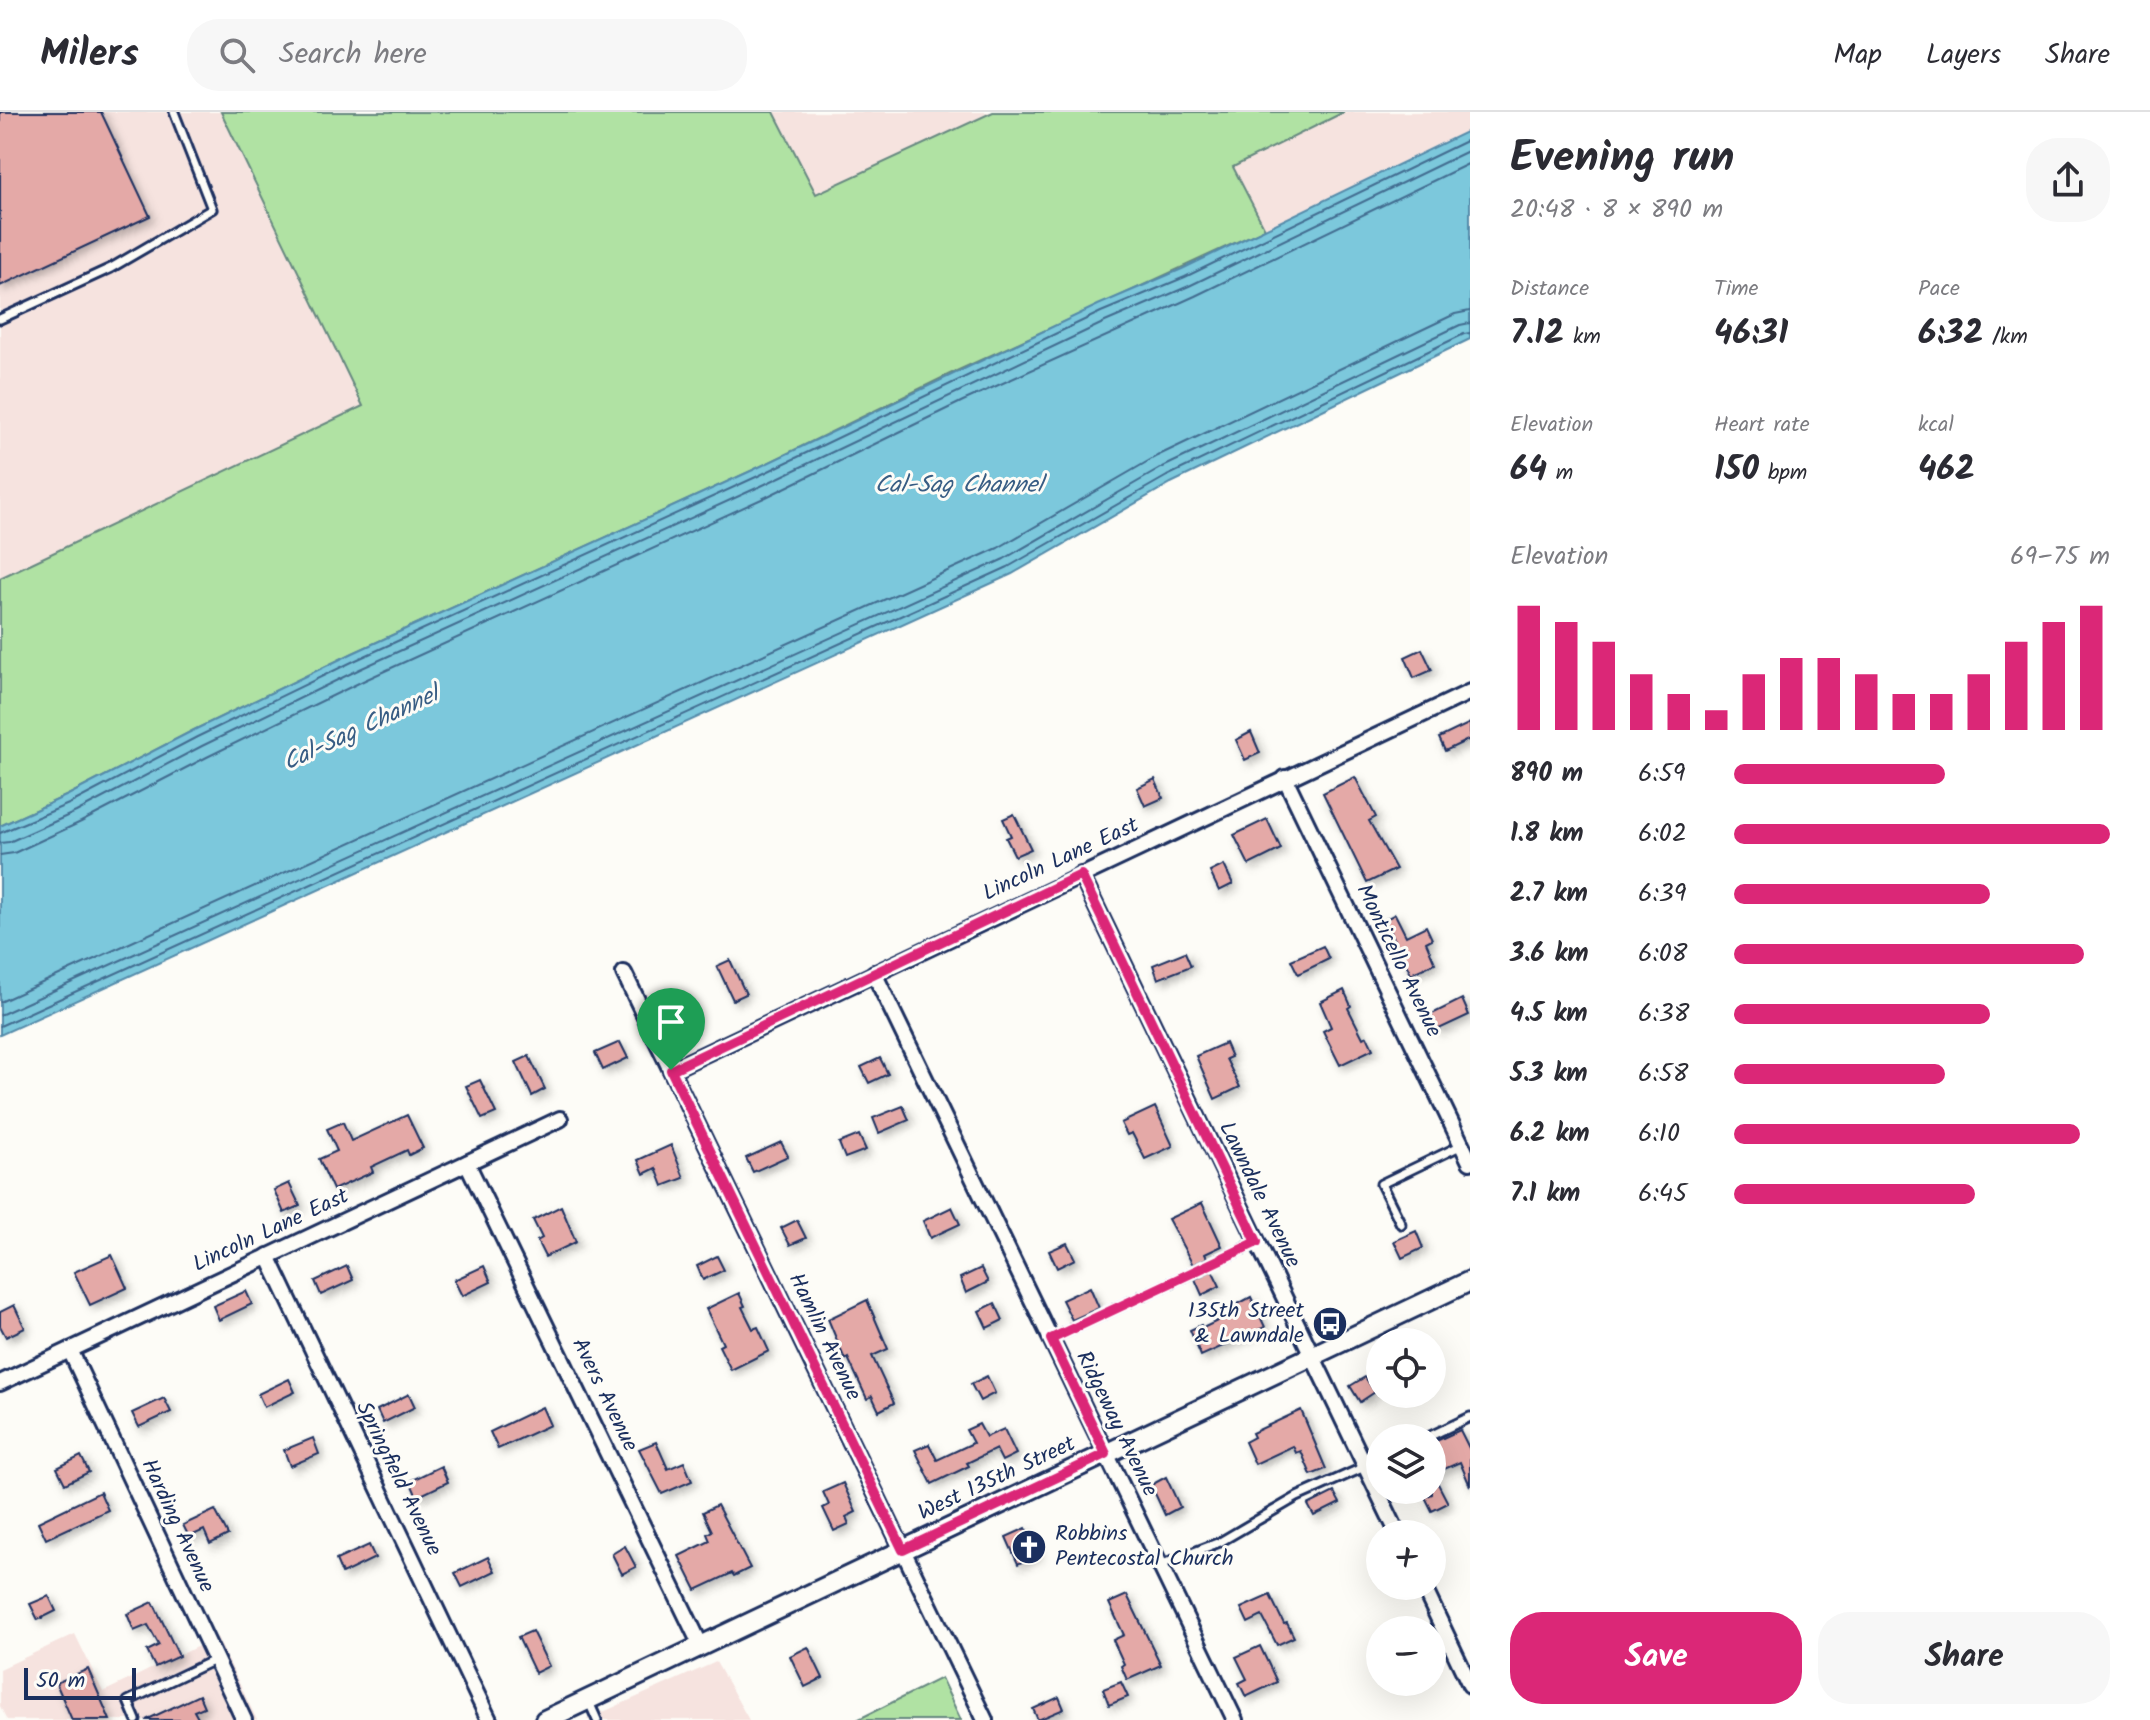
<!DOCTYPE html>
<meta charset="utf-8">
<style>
:root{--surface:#fff;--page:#f7f7f7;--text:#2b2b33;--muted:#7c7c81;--line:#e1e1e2;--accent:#db2777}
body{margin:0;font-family:Kalam,sans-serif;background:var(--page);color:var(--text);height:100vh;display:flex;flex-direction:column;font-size:30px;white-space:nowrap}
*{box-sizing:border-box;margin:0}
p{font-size:26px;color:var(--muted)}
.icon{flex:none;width:44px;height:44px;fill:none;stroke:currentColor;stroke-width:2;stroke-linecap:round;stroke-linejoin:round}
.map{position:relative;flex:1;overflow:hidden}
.sheet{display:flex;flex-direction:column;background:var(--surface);width:680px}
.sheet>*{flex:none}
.tools{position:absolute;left:1366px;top:1216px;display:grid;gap:16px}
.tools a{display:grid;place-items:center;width:80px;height:80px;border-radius:50%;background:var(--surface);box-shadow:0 8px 32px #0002;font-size:40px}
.scale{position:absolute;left:24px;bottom:20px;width:112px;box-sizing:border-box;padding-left:8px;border:4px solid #1b2f5e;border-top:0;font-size:22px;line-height:28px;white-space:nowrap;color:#1b2f5e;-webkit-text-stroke:6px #fdfcf7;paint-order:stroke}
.pin{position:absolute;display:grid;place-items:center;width:68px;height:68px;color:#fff;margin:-82px -34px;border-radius:50% 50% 50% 0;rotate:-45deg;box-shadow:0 0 8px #0007}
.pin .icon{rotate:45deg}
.round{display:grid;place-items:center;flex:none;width:84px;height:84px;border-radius:32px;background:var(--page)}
.overview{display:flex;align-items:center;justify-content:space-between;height:136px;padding:0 40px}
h1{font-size:44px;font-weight:800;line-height:60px}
.stats{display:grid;grid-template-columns:repeat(3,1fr);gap:12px;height:136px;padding:8px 40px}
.stats div{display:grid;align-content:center}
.stats b{font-size:34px;font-weight:800}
.stats small{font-size:22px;font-weight:400}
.stats p{font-size:22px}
.chart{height:224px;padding:16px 40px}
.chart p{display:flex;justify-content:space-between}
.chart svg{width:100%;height:144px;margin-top:8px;stroke:var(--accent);stroke-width:6}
.primary-button{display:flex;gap:16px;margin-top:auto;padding:16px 40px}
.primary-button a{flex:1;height:92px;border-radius:32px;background:var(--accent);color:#fff;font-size:32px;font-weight:800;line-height:92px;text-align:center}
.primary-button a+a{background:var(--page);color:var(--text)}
ul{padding:0 40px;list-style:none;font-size:26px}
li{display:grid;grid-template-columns:128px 96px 1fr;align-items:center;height:60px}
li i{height:20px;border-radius:10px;background:var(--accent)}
header{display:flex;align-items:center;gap:48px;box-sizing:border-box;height:112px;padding:0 40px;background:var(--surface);border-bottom:2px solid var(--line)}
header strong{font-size:38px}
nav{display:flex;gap:44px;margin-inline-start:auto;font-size:28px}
.search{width:560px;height:72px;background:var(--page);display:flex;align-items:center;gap:20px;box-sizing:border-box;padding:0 28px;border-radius:32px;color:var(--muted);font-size:30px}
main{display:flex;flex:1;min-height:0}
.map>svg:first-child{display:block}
.built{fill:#f6e3df}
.green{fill:#b0e2a3;stroke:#668880;stroke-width:2}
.water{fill:#7cc8dc;stroke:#558baa;stroke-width:2}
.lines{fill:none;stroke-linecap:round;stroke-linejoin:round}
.shore{stroke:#426c90;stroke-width:2}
.building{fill:#e4a9a7;stroke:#1b2f5e;stroke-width:2;filter:url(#shadow)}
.service-casing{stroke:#1b2f5e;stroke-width:13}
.minor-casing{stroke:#1b2f5e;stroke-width:20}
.tertiary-casing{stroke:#1b2f5e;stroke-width:24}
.service{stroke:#fdfcf7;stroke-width:7}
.minor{stroke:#fdfcf7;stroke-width:14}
.tertiary{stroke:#fdfcf7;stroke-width:18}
.route-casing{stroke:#fff;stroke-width:16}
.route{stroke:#db2777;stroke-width:10}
.labels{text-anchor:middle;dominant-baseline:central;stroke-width:6;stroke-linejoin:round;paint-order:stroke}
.street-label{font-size:22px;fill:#1b2f5e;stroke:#fdfcf7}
.poi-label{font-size:22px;fill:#1b2f5e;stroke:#fdfcf7;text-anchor:end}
.water-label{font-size:24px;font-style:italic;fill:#385d84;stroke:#fdfcf7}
</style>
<header>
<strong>Milers</strong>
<div class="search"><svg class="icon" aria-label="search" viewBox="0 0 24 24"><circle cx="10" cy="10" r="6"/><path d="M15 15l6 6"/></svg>Search here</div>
<nav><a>Map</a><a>Layers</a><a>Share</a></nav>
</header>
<main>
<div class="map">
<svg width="1470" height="1608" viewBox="0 0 1470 1608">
<defs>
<filter id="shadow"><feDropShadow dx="4" dy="4" stdDeviation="4" flood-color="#0004"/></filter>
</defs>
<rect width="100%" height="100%" fill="#fdfcf7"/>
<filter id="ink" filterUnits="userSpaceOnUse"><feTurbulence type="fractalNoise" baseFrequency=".0125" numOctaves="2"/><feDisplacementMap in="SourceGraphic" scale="16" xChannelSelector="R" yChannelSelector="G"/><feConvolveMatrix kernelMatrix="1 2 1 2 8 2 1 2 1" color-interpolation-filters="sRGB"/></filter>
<g filter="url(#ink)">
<!-- built -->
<g class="built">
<path d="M0,0H221L364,294L0,466Z"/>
<path d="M774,0H993L816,83Z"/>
<path d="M1344,0H1470V18L1265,117L1233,55Z"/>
<path d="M75,1522L103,1580L217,1525L257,1608H7L0,1594V1557Z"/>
<path d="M716,1550L749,1608H585Z"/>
</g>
<!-- green -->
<g class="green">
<path d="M221,0H774L816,82L993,0H1344L1233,55L1265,117L950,262L753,358L353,541L194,618L68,683L0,714V466L363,294Z"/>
<path d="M941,1566L961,1608H857Z"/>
</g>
<!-- water -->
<path class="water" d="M1470,18V227L1171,371L1012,462L0,923V714L68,683L194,618L353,541L753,358L1098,193L1182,157Z"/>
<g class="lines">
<!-- shore -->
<g class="shore">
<path d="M0,721L71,691L197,625L356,548L756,365L1101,200L1185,165L1470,27"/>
<path d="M0,731L9,730L76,700L202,634L360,557L761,374L1105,210L1189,174L1470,38"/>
<path d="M0,743L14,741L81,710L207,645L365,568L766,385L963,289L1195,184L1470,51"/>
<path d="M0,890L998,436L1157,344L1455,202L1470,199"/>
<path d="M0,903L1004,447L1163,355L1460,213L1470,211"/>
<path d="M0,914L1008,455L1167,364L1464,222L1470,221"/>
</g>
</g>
<!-- building -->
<g class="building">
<path d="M0,0H101L150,104L0,174Z"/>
<path d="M1422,537L1432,558L1414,566L1405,545Z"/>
<path d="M1470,611V627L1445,639L1439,626Z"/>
<path d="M1251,620L1260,641L1245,648L1236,628Z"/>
<path d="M1355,665L1376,705L1369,709L1396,757L1367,771L1323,681Z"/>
<path d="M1155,667L1163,686L1145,694L1137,676Z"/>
<path d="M1014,702L1031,737L1015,744L1006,726L1011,724L1003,707Z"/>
<path d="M1267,707L1281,737L1249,753L1234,723Z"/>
<path d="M1224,753L1233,772L1219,779L1210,760Z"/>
<path d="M1395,802L1406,824L1426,814L1432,827L1426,830L1435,851L1411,862L1384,808Z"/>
<path d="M1323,834L1329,847L1298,862L1291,848Z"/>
<path d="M1185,840L1191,854L1158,867L1153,853Z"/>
<path d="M730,848L746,882L733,888L717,854Z"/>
<path d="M1344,878L1351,894L1348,896L1363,926L1367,924L1373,937L1340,953L1323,919L1331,915L1320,890Z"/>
<path d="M1462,887L1469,903L1437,918L1430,903Z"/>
<path d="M620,930L628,946L603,958L595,941Z"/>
<path d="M1225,931L1231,945L1226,947L1240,975L1215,987L1196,944Z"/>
<path d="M529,944L545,977L532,984L516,950Z"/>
<path d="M880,946L888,962L869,971L861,955Z"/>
<path d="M480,968L496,1001L482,1007L466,974Z"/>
<path d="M903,994L909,1008L879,1021L873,1006Z"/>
<path d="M1155,995L1173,1034L1145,1047L1132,1021L1127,1023L1121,1011Z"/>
<path d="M407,1003L423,1036L409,1043L407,1038L371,1055L373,1060L333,1078L319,1047L337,1039L327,1017L343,1010L351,1029Z"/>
<path d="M859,1023L866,1038L845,1046L839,1031Z"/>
<path d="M781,1030L788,1044L753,1060L746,1046Z"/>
<path d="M671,1033L684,1066L663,1074L656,1056L644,1062L638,1048Z"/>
<path d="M289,1071L300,1094L284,1101L274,1078Z"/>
<path d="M1202,1091L1222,1134L1205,1142L1207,1146L1193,1153L1168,1107Z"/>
<path d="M561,1094L576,1130L545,1145L537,1129L542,1126L533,1108Z"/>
<path d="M952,1095L960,1112L930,1126L923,1109Z"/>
<path d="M797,1108L806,1126L790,1133L781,1116Z"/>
<path d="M1416,1119L1423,1136L1402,1146L1394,1129Z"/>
<path d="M1067,1131L1075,1147L1057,1156L1049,1139Z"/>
<path d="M112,1143L127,1176L90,1193L74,1160Z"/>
<path d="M717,1144L724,1158L703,1168L697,1154Z"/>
<path d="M347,1154L353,1168L321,1183L315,1169Z"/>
<path d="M484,1154L491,1170L462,1184L454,1168Z"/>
<path d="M981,1156L988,1170L966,1181L960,1166Z"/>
<path d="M1212,1158L1220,1174L1202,1183L1195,1167Z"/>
<path d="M1090,1175L1099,1196L1072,1208L1062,1188Z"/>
<path d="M246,1179L252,1192L219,1208L213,1194Z"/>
<path d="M739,1181L745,1194L742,1195L753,1217L758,1215L769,1239L731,1258L719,1234L723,1232L706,1197Z"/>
<path d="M1251,1185L1265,1215L1201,1244L1190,1218L1201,1213L1203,1216L1238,1199L1236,1193Z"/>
<path d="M867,1188L888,1237L872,1244L894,1291L879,1299L872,1284L867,1287L848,1246L845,1248L828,1207Z"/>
<path d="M995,1191L1003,1208L987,1216L979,1199Z"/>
<path d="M14,1193L25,1216L6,1225L0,1214V1200Z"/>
<path d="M987,1264L995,1281L980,1289L971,1272Z"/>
<path d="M1365,1265L1375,1280L1360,1290L1350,1274Z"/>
<path d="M289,1267L295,1280L264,1295L258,1282Z"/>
<path d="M409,1282L415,1295L383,1311L377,1298Z"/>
<path d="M164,1286L171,1300L139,1315L132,1301Z"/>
<path d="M542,1295L550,1313L498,1337L490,1320Z"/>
<path d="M1301,1298L1326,1357L1311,1363L1301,1339L1296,1341L1293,1334L1255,1352L1245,1330L1254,1325L1252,1321Z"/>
<path d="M979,1312L986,1325L1004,1317L1016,1342L1002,1349L996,1337L967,1351L969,1354L932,1372L915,1338L929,1332L937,1348L973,1331L966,1318Z"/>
<path d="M1460,1318L1470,1338V1374L1460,1350L1433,1362L1448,1391L1432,1399L1425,1385L1432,1382V1331Z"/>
<path d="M313,1326L319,1342L290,1354L284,1338Z"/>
<path d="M656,1330L668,1357L684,1350L692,1369L662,1382L639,1337Z"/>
<path d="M81,1344L89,1360L65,1372L57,1356Z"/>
<path d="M441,1354L448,1370L417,1385L410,1369Z"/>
<path d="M1166,1365L1180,1395L1165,1403L1151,1373Z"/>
<path d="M843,1371L856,1400L846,1405L849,1412L834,1419L823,1396L829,1393L823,1380Z"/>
<path d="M100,1380L108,1398L46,1427L38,1410Z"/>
<path d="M1334,1380L1340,1391L1314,1404L1308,1393Z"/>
<path d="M717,1393L750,1456L734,1464L732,1461L696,1478L679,1444L710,1429L707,1422L712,1419L703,1400Z"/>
<path d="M215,1398L228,1423L210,1432L204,1418L189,1425L183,1413Z"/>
<path d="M1026,1416L1038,1442L1018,1452L1006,1425Z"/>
<path d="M369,1433L375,1446L342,1462L336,1448Z"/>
<path d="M625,1434L636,1455L622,1462L612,1442Z"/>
<path d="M488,1445L495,1459L462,1475L455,1461Z"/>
<path d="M1127,1483L1161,1553L1127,1568L1121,1554L1124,1552L1113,1528L1124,1523L1109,1491Z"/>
<path d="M1270,1483L1284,1512L1287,1511L1294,1525L1277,1533L1262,1504L1248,1511L1241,1496Z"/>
<path d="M49,1484L56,1499L38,1508L30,1492Z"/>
<path d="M153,1490L179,1544L155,1555L147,1539L159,1533L148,1513L134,1519L127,1502Z"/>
<path d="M532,1519L549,1554L535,1561L518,1525Z"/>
<path d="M1260,1534L1277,1570L1246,1585L1239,1571L1247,1567L1236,1545Z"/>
<path d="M808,1535L823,1566L805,1575L790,1544Z"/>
<path d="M88,1557L110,1608H72L56,1571Z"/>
<path d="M1121,1570L1128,1585L1109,1593L1103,1577Z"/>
<path d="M199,1583L204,1595L194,1599L199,1608H146Z"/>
<path d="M1059,1585L1064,1597L1038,1608L1033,1597Z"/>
</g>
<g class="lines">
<!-- service casing -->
<g class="service-casing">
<g id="service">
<path d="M0,207L111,156L212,97L174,0"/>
<path d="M1401,1112L1381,1072L1462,1033"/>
<path d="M1051,1227L1257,1130"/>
<path d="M1426,1326L1470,1305"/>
<path d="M1160,1453L1220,1430L1297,1385L1380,1348"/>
<path d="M589,1590L597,1608"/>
<path d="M136,1608L128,1589L216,1547"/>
</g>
</g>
<!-- minor casing -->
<g class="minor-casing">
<g id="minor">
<path d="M1285,666L1470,1050"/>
<path d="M1081,763L1398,1422"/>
<path d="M624,861L985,1608"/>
<path d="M874,861L1235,1608"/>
<path d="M671,958L1470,580"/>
<path d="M467,1051L701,1534"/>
<path d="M268,1144L489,1608"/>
<path d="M70,1238L244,1608"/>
<path d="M0,1271L560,1007"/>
<path d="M1423,1474L1470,1573"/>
</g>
</g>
<!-- tertiary casing -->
<g class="tertiary-casing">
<path id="tertiary" d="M545,1608L1470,1169"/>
</g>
<!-- service -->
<use href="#service" class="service"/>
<!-- minor -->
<use href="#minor" class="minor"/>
<!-- tertiary -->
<use href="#tertiary" class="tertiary"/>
</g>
</g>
<g class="lines" filter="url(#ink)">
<!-- route casing -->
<g class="route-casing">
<path id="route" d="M1081,763L1257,1130L1051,1227L1106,1342L903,1438L671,958Z"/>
</g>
<!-- route -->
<use href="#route" class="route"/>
</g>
<!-- icons -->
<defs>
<g id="bus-disc" transform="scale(1.8)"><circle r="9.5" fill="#1b2f5e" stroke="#fdfcf7"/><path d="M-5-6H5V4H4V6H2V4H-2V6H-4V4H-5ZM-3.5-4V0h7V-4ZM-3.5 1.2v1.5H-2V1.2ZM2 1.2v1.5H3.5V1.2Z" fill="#fff"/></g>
<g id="church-disc" transform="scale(1.8)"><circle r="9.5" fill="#1b2f5e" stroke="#fdfcf7"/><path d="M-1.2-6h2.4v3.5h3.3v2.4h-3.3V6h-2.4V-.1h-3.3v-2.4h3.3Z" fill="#fff"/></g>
</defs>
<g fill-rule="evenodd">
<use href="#bus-disc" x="1330" y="1212"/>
<use href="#church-disc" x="1029" y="1435"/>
</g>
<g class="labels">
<!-- street labels -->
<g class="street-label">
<text transform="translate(1061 748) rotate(-25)">Lincoln Lane East</text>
<text transform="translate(1398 849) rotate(64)">Monticello Avenue</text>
<text transform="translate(1259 1083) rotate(64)">Lawndale Avenue</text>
<text transform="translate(271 1119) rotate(-25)">Lincoln Lane East</text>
<text transform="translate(824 1225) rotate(64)">Hamlin Avenue</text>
<text transform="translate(604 1283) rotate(64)">Avers Avenue</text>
<text transform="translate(1116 1312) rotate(64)">Ridgeway Avenue</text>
<text transform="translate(398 1367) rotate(64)">Springfield Avenue</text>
<text transform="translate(997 1367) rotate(-25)">West 135th Street</text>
<text transform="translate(177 1414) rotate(65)">Harding Avenue</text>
</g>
<!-- poi labels -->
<g class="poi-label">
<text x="1304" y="1199">135th Street<tspan x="1304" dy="25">&amp; Lawndale</tspan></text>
<text x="1055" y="1422" text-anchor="start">Robbins<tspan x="1055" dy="25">Pentecostal Church</tspan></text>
</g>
<!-- water labels -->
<g class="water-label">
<text x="959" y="373">Cal-Sag Channel</text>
<text transform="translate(361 617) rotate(-25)">Cal-Sag Channel</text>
</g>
</g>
</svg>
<div class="tools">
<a><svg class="icon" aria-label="locate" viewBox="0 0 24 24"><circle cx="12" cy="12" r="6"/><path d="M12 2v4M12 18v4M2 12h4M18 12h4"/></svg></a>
<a><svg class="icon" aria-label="layers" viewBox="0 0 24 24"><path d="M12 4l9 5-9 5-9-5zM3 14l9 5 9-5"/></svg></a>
<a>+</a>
<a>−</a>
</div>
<div class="scale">50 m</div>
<div class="pin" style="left:671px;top:958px;background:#1e9e55"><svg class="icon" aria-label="arrive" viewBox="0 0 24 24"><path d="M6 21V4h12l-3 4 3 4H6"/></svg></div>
</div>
<section class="sheet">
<div class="overview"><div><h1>Evening run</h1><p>20:48 · 8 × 890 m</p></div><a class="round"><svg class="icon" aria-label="share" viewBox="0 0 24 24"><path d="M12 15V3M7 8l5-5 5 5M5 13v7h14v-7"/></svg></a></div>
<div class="stats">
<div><p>Distance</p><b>7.12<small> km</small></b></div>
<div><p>Time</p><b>46:31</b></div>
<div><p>Pace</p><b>6:32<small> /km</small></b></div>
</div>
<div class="stats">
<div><p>Elevation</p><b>64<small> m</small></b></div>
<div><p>Heart rate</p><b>150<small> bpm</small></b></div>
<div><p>kcal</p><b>462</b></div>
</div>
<div class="chart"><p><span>Elevation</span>69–75 m</p>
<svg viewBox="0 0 160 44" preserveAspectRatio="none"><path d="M5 44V6M15 44V11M25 44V17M35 44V27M45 44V33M55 44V38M65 44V27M75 44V22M85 44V22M95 44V27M105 44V33M115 44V33M125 44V27M135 44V17M145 44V11M155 44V6"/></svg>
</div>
<ul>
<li><b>890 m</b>6:59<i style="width:56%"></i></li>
<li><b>1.8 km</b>6:02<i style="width:100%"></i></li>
<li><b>2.7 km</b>6:39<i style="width:68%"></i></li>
<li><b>3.6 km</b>6:08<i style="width:93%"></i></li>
<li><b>4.5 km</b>6:38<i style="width:68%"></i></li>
<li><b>5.3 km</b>6:58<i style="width:56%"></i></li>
<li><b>6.2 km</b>6:10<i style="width:92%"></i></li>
<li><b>7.1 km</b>6:45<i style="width:64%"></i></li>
</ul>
<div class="primary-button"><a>Save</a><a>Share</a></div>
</section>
</main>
